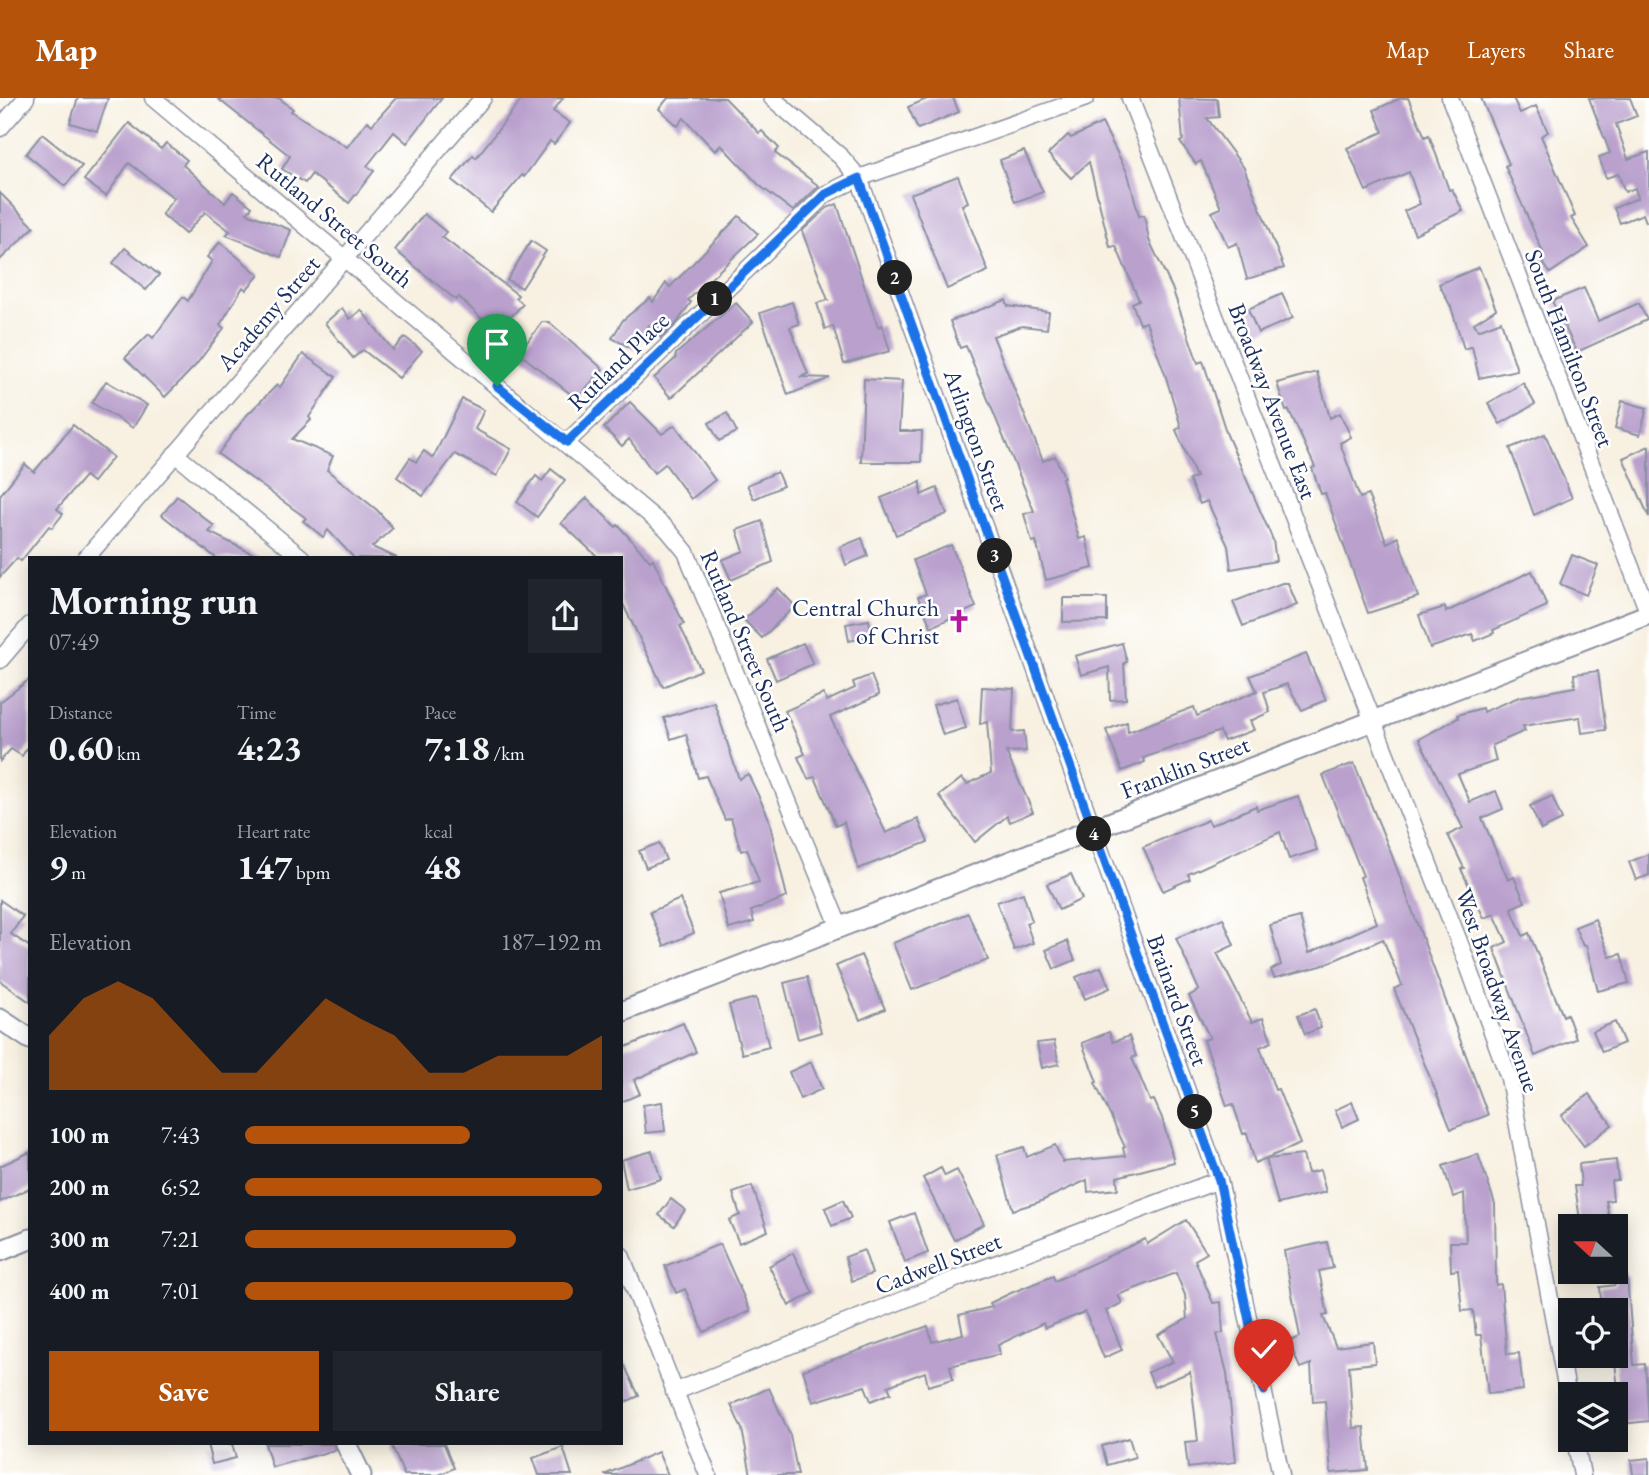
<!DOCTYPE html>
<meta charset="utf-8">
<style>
:root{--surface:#171b24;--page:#20242c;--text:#f1f3f6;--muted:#9ea1a6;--accent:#b45309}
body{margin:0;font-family:"EB Garamond",serif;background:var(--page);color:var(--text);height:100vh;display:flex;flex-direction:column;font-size:26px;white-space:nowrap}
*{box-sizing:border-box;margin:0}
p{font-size:23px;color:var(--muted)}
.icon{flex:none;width:38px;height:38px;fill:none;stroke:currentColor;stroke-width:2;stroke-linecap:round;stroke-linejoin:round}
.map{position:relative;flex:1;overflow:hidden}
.panel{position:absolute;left:28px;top:458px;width:595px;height:889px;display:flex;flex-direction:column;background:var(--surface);border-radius:0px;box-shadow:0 4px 18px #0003}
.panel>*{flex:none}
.needle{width:46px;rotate:291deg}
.buttons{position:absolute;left:1558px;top:1116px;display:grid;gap:14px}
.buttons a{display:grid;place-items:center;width:70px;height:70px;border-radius:0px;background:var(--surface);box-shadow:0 4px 18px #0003;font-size:35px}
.pin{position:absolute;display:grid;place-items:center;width:60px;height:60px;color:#fff;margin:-72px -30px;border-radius:50% 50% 50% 0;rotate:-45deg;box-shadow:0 0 7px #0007}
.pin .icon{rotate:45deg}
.km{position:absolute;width:35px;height:35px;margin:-18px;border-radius:50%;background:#222;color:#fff;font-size:19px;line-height:35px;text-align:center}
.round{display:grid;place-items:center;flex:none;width:74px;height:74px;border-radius:0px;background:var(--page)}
.overview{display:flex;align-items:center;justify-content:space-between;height:119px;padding:0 21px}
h1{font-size:38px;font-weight:700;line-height:52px}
.figures{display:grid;grid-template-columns:repeat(3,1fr);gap:10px;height:119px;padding:7px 21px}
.figures div{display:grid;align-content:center}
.figures b{font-size:35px;font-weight:700}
.figures small{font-size:19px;font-weight:400}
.figures p{font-size:19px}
.chart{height:196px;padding:14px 21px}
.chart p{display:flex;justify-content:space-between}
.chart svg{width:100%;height:126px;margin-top:7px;fill:var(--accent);opacity:.7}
.action{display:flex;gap:14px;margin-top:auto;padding:14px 21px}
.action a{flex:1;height:80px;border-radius:0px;background:var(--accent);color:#fff;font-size:28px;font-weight:700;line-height:80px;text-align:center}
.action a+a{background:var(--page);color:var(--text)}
ul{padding:0 21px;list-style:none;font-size:23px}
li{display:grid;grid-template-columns:112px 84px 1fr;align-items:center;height:52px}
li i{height:18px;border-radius:9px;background:var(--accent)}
header{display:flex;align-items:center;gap:42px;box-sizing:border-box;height:98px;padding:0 35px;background:var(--accent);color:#fff}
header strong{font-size:33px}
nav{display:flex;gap:38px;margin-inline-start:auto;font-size:24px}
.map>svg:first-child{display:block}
.building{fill:#b9a0cd}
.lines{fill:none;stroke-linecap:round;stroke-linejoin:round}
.minor-casing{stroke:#8a90a0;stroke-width:19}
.tertiary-casing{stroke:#8a90a0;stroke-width:23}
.minor{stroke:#fff;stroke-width:16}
.tertiary{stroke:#fff;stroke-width:19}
.route-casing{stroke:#fff;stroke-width:14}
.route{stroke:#1a73e8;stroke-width:9}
.labels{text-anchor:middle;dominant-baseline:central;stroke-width:5;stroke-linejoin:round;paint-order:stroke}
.street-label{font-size:24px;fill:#1b2f5e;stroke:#fff}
.poi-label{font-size:24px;fill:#1b2f5e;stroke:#fff;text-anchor:end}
</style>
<header>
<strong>Map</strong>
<nav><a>Map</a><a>Layers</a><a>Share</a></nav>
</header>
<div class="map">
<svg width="1649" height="1377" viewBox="0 0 1649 1377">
<rect width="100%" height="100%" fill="#fff"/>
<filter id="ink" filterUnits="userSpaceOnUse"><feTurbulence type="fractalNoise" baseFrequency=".0143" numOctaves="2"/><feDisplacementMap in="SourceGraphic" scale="14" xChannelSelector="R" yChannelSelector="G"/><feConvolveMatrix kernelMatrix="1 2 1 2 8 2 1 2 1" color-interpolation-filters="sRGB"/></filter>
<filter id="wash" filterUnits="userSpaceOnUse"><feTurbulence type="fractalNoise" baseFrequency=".00686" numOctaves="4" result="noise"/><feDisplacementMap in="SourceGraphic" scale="28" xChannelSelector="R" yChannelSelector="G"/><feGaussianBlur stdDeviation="1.57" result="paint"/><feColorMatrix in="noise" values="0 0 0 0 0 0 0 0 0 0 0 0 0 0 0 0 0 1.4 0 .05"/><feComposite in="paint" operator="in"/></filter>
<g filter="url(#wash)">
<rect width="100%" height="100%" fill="#f8f1e2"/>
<g id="blocks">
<!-- building -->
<g class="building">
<path d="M78,0H108L97,33L70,25Z"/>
<path d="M217,0H279L293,11L291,13L347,49L367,23L372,27L396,0H442L407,45L394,34L367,68L374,73L349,105L312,76L305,85L282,71L290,58Z"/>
<path d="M523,0H563L553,13L570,25L554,46L550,43L524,79L522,77L491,114L452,82L473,57L476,60Z"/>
<path d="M668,0H725L759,35L762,33L779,50L775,55L819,88L793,113L759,87L721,47L715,53L684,20L678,28L659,11Z"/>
<path d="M929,0H953L959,14L918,31L908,9Z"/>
<path d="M1179,0L1217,1L1219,19L1207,20L1244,70L1284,170L1247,181L1237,145L1228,149L1212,114L1221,110L1201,63L1196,66L1180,44L1183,42Z"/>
<path d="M1401,0H1408L1425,39L1429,37L1449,92L1452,91L1463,113L1415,136L1404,113L1420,106L1409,74L1366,93L1347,50L1383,34L1374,12Z"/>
<path d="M1481,0H1513L1520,15L1536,8L1548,34L1541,38L1575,118L1571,120L1589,149L1550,175L1538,157L1543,154L1505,68L1509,66Z"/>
<path d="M1589,0H1630L1637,18L1616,26L1628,61L1649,54V123L1646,124L1643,116L1620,125L1614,110L1638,100L1635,90L1625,94L1618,76L1606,80L1599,59L1610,55Z"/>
<path d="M129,25L161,51L166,45L187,62L183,67L225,105L233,94L252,109L247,115L291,132L281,159L226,137L230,133L205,114L185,136L162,116L174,100L129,65L106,98L84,82Z"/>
<path d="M1102,25L1128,76L1139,118L1144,117L1149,142L1172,190L1198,265L1203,263L1227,337L1273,442L1276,463L1231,471L1228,448L1207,403L1200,406L1189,382L1196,379L1176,332L1181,329L1165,276L1146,224L1140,226L1132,205L1139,202L1116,148L1110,149L1089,64L1071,80L1048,56L1068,37L1071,40Z"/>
<path d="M42,36L82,68L65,88L26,56Z"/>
<path d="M1024,53L1043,94L1015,104L1000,62Z"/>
<path d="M958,78L968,104L962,107L988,173L947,191L910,96Z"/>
<path d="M0,95L34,129L0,162Z"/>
<path d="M837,106L878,229L882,227L890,253L844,266L833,228L825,231L817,205L828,202L802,133L827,110Z"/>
<path d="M424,116L446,134L442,139L518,197L516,200L523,206L496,234L459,199L456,202L395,152Z"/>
<path d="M739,118L758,136L688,202L691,204L677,225L661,240L649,227L635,252L612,240L623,222L650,200L653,204L666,185L670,189Z"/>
<path d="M531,143L546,153L522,190L507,182Z"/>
<path d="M220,144L259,177L246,192L243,189L220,227L224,230L195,268L165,299L125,260L149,236L153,240L183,199L188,203L212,163L207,159Z"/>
<path d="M125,150L159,177L146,192L113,165Z"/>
<path d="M1479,169L1496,211L1474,225L1478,232L1501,223L1517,272L1479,280L1472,248L1464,251L1451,209L1439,186Z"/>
<path d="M1584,190L1598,223L1639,205L1647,222L1577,254L1552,203Z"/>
<path d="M1282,196L1293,220L1258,235L1248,211Z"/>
<path d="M1006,202L1008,208L1049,214L1047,231L1022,228L993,238L1043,363L1055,358L1064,379L1062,380L1079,441L1086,439L1093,470L1046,482L1036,443L1032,444L1024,416L1034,413L966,248L960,250L950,223Z"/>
<path d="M792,204L799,226L790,229L808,276L800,279L830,280L788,297L760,215Z"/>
<path d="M736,205L753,224L671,300L654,280L675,261L676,256Z"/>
<path d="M342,210L350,221L361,212L393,252L405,239L422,253L399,280L363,252L353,260L325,225Z"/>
<path d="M542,224H549L603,271L577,301L519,255Z"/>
<path d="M303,256L336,279L309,319L311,322L292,341L333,358L327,372L377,412L393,430L372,449L397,460H354L328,432L323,439L303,423L306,420L218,356L246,318L277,287L280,289Z"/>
<path d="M1317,274L1330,320L1340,315L1351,339L1340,345L1360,400L1368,397L1387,445L1398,439L1418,499L1368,515L1325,395L1321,396L1312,370L1315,369L1289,312L1286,313L1277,285Z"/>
<path d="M864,281L902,283L899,333H922L921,364H861Z"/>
<path d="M106,283L147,307L133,330L92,305Z"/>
<path d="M1523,285L1535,306L1500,326L1488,305Z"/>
<path d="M462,301L484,312L475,331L511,351L497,378L455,356L423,398L397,379L410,360L416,364L424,353L433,360Z"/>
<path d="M1622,303L1647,310L1640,337L1615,330Z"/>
<path d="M630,304L662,336L675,327L715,382L691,401L665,366L654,375L629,341L622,348L604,330Z"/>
<path d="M727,315L737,334L719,343L709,325Z"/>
<path d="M73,327L113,359L93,384L85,378L57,411L63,416L52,430L49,428L21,463L17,460L0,479V397L25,366L34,374Z"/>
<path d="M1545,336L1572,400L1534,417L1510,350Z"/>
<path d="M1649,348V419L1623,360Z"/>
<path d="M551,371L565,382L537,419L517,404L536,378L542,383Z"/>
<path d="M777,374L783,388L754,401L747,387Z"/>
<path d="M921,384V397L937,390L947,416L896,437L881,400Z"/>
<path d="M177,398L214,428L209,434L261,460H216L162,417Z"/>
<path d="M587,400L616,429L618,427L650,463L653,461L684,526L680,528L701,572L663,589L621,502V460H599L561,425Z"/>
<path d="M762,423L773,464L731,482L722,462L744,453L737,432Z"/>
<path d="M862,440L868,458L846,467L840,449Z"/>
<path d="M951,447L976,509L931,529L918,499L926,496L913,462Z"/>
<path d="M1572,457L1598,467L1586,497L1560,486Z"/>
<path d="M1532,473L1547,508L1493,532L1494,535L1475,543L1472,536L1430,550L1419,517L1445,509L1446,514Z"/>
<path d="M1282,485H1288L1297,507L1243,528L1233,504Z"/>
<path d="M778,490L795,508L762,540L744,522Z"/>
<path d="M1063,500H1107V523L1063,524Z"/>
<path d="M869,522L872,538L849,543L846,526Z"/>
<path d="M803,545L813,566L776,582L767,561Z"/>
<path d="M1122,545L1127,564L1124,565L1126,601L1110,602L1109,569L1081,577L1075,558Z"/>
<path d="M1306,556L1326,602L1302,612L1287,586L1264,594L1270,614L1250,623L1254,632L1224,643L1220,633L1143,660L1145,664L1122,673L1106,632L1127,624L1128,634L1194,609L1197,618L1257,593L1250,578Z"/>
<path d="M1598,573L1606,632L1582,635L1580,619L1523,628L1525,633L1492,647L1496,663L1458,676L1470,704L1496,693L1503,711L1482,720L1508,782L1514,779L1525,804L1511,810L1523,838L1529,835L1563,918L1567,916L1576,941L1535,958L1494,850L1507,844L1494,816L1484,820L1461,771L1464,770L1448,737L1463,730L1419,641L1458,620L1457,617L1482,610L1483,614L1519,599L1575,589L1574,576Z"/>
<path d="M871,577L879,597L830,619L886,735L918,721L928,744L858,771L844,724L836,728L815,679L808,681L798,659L805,656L785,613L823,596L827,603L855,590L853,584Z"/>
<path d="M30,581V646L22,658L11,651L0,663V604Z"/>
<path d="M982,589L1014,591L1012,634L1024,633L1026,653L1006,654L1033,714L1010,724L1007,718L975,744L939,698L962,680L967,686L991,675L987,624L980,626Z"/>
<path d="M957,600L966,630L943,637L933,607Z"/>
<path d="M714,604L739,681L748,676L768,718L787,799L751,813L754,824L729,831L719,795L759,784L747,751L741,753L731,720L725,722L706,678L698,680L686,636L671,641L664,620Z"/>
<path d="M1354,665L1391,755L1488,1017L1451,1031L1394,891L1402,887L1383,841L1321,868L1274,880L1271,872L1281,867L1270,827L1300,819L1309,855L1377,825L1360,779L1363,778L1323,677Z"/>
<path d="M1298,698L1317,752L1289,761L1280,734L1188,776L1190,781L1163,793L1143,749L1208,722L1211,727L1256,708L1257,712Z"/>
<path d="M1552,698L1562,722L1541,732L1530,708Z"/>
<path d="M659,745L666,762L646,770L639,753Z"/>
<path d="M1649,756V777L1636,782L1629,764Z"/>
<path d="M1071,776L1082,801L1059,812L1047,786Z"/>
<path d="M1023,795L1032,823L1026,825L1033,845L1014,852L997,804Z"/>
<path d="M680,801L694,835L664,848L650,814Z"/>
<path d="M0,802L23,818L11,836L30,849V904L0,883Z"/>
<path d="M968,815L988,862L912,892L893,845Z"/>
<path d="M1223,820L1234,847L1217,855L1252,924L1263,920L1272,944L1260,949L1275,992L1278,991L1300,1046L1255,1065L1247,1035L1243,1036L1233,1006L1227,1008L1204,942L1210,940L1189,898L1199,892L1176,840Z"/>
<path d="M1595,821L1610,859L1621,856L1629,885L1598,893L1586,847L1583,848L1575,829Z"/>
<path d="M1067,843L1075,862L1054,871L1046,852Z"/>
<path d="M861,857L885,911L860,922L836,868Z"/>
<path d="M1101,869L1110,890L1085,901L1076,879Z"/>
<path d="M807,879L821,934L798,941L784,885Z"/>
<path d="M756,900L769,949L742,956L729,907Z"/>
<path d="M1315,911L1321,930L1305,936L1298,917Z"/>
<path d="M1615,924L1624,945L1602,954L1593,933Z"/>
<path d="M683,925L696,954L634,982L640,996L621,1004V951Z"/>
<path d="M1109,934L1113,944L1129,938L1136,958L1132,960L1150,1003L1154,1002L1162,1020L1174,1064L1117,1079L1118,1091L1088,1094L1087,1082L1039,1104L1013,1112L997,1057L1024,1049L1027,1059L1055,1047L1063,1064L1125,1058L1123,1050L1125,1049L1095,985L1097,984L1082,945Z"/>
<path d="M1054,943L1059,966L1042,970L1037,945Z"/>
<path d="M811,964L822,991L800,1001L789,974Z"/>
<path d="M1589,996L1612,1027L1584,1048L1561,1018Z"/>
<path d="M662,1004L665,1033L646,1035L643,1007Z"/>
<path d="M1352,1004L1359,1021L1342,1029L1335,1012Z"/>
<path d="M652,1053L661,1081L627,1091L621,1062Z"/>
<path d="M30,1054V1090L0,1104V1068Z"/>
<path d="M1478,1056L1495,1106L1496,1187L1501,1186L1507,1256L1519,1255L1523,1292L1488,1296L1481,1237H1476L1473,1212L1462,1213L1458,1172L1451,1173L1450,1144H1466L1464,1095L1453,1099L1443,1068Z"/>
<path d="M1303,1057L1308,1075L1320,1072L1326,1094L1278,1106L1266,1061Z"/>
<path d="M1616,1062L1618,1082L1611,1083L1613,1102L1606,1103L1611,1129H1581L1575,1088H1581L1579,1066Z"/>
<path d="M941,1070L945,1078L957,1072L984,1126L954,1142L923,1080Z"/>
<path d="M752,1088L768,1133L739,1145L729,1122L740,1117L733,1095Z"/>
<path d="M671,1101L685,1112L674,1128L659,1117Z"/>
<path d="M843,1102L851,1120L832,1128L825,1110Z"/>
<path d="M914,1115L928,1155L905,1164L890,1124Z"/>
<path d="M1186,1122L1207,1155L1195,1162L1213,1205L1221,1204L1223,1235L1217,1236L1227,1275L1236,1364L1188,1370L1185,1344L1198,1343L1190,1274L1154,1289L1148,1274L1173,1264L1158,1237L1187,1221L1185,1197L1176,1175L1118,1197L1122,1205L1106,1213L1122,1252L1104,1260L1085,1214L1045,1230L1043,1225L998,1247L1000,1256L950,1268L953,1281L928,1288L925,1274L888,1288L891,1295L871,1303L865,1288L813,1304L803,1272L928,1228L932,1244L963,1236L959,1217L992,1209L990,1205L1011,1195L1053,1178L1055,1183L1145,1141L1147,1146Z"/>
<path d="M1327,1144L1333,1170L1319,1173L1328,1217L1323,1218L1336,1249L1373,1244L1375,1265L1349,1268L1353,1330L1364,1329L1368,1372L1331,1375L1325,1303L1313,1304L1311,1266L1300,1270L1289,1244L1300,1239L1284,1153Z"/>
<path d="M720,1146L750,1213L704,1234L685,1191L676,1195L665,1168Z"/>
<path d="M864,1152L872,1176L852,1183L845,1159Z"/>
<path d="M793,1155L813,1195L789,1208L769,1168Z"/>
<path d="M1615,1178H1627L1634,1267L1645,1266L1649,1323L1622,1326L1615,1264V1213H1602L1600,1189L1615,1187Z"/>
<path d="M621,1260L639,1298L621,1306Z"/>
<path d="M769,1290L790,1337L798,1377H751L742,1331L731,1307Z"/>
<path d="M1129,1340L1135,1359L1107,1367L1102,1348Z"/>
<path d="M207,1346H232L236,1360L212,1366Z"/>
<path d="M265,1346H334L335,1352L272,1369Z"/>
<path d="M391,1346H444L454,1370L439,1377H404Z"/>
<path d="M563,1349L572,1377H539L533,1360Z"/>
<path d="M658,1354L668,1377H604Z"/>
<path d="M1649,1360V1377H1633L1631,1362Z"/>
</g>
</g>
</g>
<g filter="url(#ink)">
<use href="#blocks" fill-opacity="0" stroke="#8a90a0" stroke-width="2"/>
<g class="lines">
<!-- minor casing -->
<g class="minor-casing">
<g id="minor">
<path d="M153,0L667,431L686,454L840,830"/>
<path d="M772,0L841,59L859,80L1219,1082L1281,1377"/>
<path d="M1130,0L1465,859L1509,980L1570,1309"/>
<path d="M1450,0L1649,516"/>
<path d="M0,30L26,0"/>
<path d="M567,344L826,96L859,80L1086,0"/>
<path d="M175,356L302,460"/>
<path d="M86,460L483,0"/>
<path d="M0,562L30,527"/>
<path d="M621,1157L708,1377"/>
<path d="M674,1294L958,1180L1219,1082"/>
<path d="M1575,1342L1582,1377"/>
</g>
</g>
<!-- tertiary casing -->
<g class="tertiary-casing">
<g id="tertiary">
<path d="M621,914L1649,516"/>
<path d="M0,921L30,941"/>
<path d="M0,1153L30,1141"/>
<path d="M346,1346L361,1377"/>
</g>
</g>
<!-- minor -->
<use href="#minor" class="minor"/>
<!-- tertiary -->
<use href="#tertiary" class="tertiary"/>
</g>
</g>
<g class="lines" filter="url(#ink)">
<!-- route casing -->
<g class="route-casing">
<path id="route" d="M497,288L567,344L826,96L859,80L1219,1082L1264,1293"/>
</g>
<!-- route -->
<use href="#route" class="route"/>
</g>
<!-- icons -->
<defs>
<g id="church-bare" transform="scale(1.89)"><path d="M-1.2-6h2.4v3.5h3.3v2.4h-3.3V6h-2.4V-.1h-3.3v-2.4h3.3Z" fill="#b5179e" stroke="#fff" stroke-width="2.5" paint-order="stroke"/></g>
</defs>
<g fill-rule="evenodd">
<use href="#church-bare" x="959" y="523"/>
</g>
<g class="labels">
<!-- street labels -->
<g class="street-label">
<text transform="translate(335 122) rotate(40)">Rutland Street South</text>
<text transform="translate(268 215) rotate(-49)">Academy Street</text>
<text transform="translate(1570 250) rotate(69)">South Hamilton Street</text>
<text transform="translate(618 263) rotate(-44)">Rutland Place</text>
<text transform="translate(1273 303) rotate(69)">Broadway Avenue East</text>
<text transform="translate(977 342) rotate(70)">Arlington Street</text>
<text transform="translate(746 543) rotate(67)">Rutland Street South</text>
<text transform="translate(1185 669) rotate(-21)">Franklin Street</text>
<text transform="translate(1498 892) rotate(71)">West Broadway Avenue</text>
<text transform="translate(1178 902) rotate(70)">Brainard Street</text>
<text transform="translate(938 1165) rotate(-21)">Cadwell Street</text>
</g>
<!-- poi labels -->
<g class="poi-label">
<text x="939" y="509">Central Church<tspan x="939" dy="28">of Christ</tspan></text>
</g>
</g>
</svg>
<div class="buttons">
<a><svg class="needle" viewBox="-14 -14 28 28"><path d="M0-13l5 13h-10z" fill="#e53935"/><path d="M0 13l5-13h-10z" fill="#9ea1a6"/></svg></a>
<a><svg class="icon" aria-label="locate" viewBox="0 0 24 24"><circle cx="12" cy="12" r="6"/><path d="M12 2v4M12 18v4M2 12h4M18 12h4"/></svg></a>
<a><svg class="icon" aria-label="layers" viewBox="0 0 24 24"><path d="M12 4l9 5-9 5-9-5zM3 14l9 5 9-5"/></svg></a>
</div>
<div class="pin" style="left:497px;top:288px;background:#1e9e55"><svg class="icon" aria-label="arrive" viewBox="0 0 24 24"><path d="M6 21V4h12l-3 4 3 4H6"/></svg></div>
<div class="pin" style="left:1264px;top:1293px;background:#d93025"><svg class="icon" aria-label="check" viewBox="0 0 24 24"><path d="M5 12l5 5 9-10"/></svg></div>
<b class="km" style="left:715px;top:201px">1</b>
<b class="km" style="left:895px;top:180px">2</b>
<b class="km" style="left:995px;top:458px">3</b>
<b class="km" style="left:1094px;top:736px">4</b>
<b class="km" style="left:1195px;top:1014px">5</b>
<section class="panel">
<div class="overview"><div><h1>Morning run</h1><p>07:49</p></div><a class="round"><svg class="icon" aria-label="share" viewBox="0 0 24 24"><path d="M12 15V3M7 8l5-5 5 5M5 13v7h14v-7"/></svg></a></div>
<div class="figures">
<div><p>Distance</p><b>0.60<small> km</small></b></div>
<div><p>Time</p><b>4:23</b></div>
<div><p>Pace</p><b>7:18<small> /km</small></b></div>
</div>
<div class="figures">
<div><p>Elevation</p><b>9<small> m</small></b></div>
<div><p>Heart rate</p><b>147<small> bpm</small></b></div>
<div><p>kcal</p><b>48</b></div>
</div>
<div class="chart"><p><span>Elevation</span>187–192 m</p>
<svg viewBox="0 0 160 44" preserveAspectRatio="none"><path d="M0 44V25L10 12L20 6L30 12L40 25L50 38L60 38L70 25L80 12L90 19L100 25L110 38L120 38L130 32L140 32L150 32L160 25V44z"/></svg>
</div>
<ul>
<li><b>100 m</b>7:43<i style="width:63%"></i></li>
<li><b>200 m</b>6:52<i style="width:100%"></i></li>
<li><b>300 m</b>7:21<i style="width:76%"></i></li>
<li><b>400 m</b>7:01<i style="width:92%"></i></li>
</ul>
<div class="action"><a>Save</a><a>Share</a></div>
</section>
</div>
